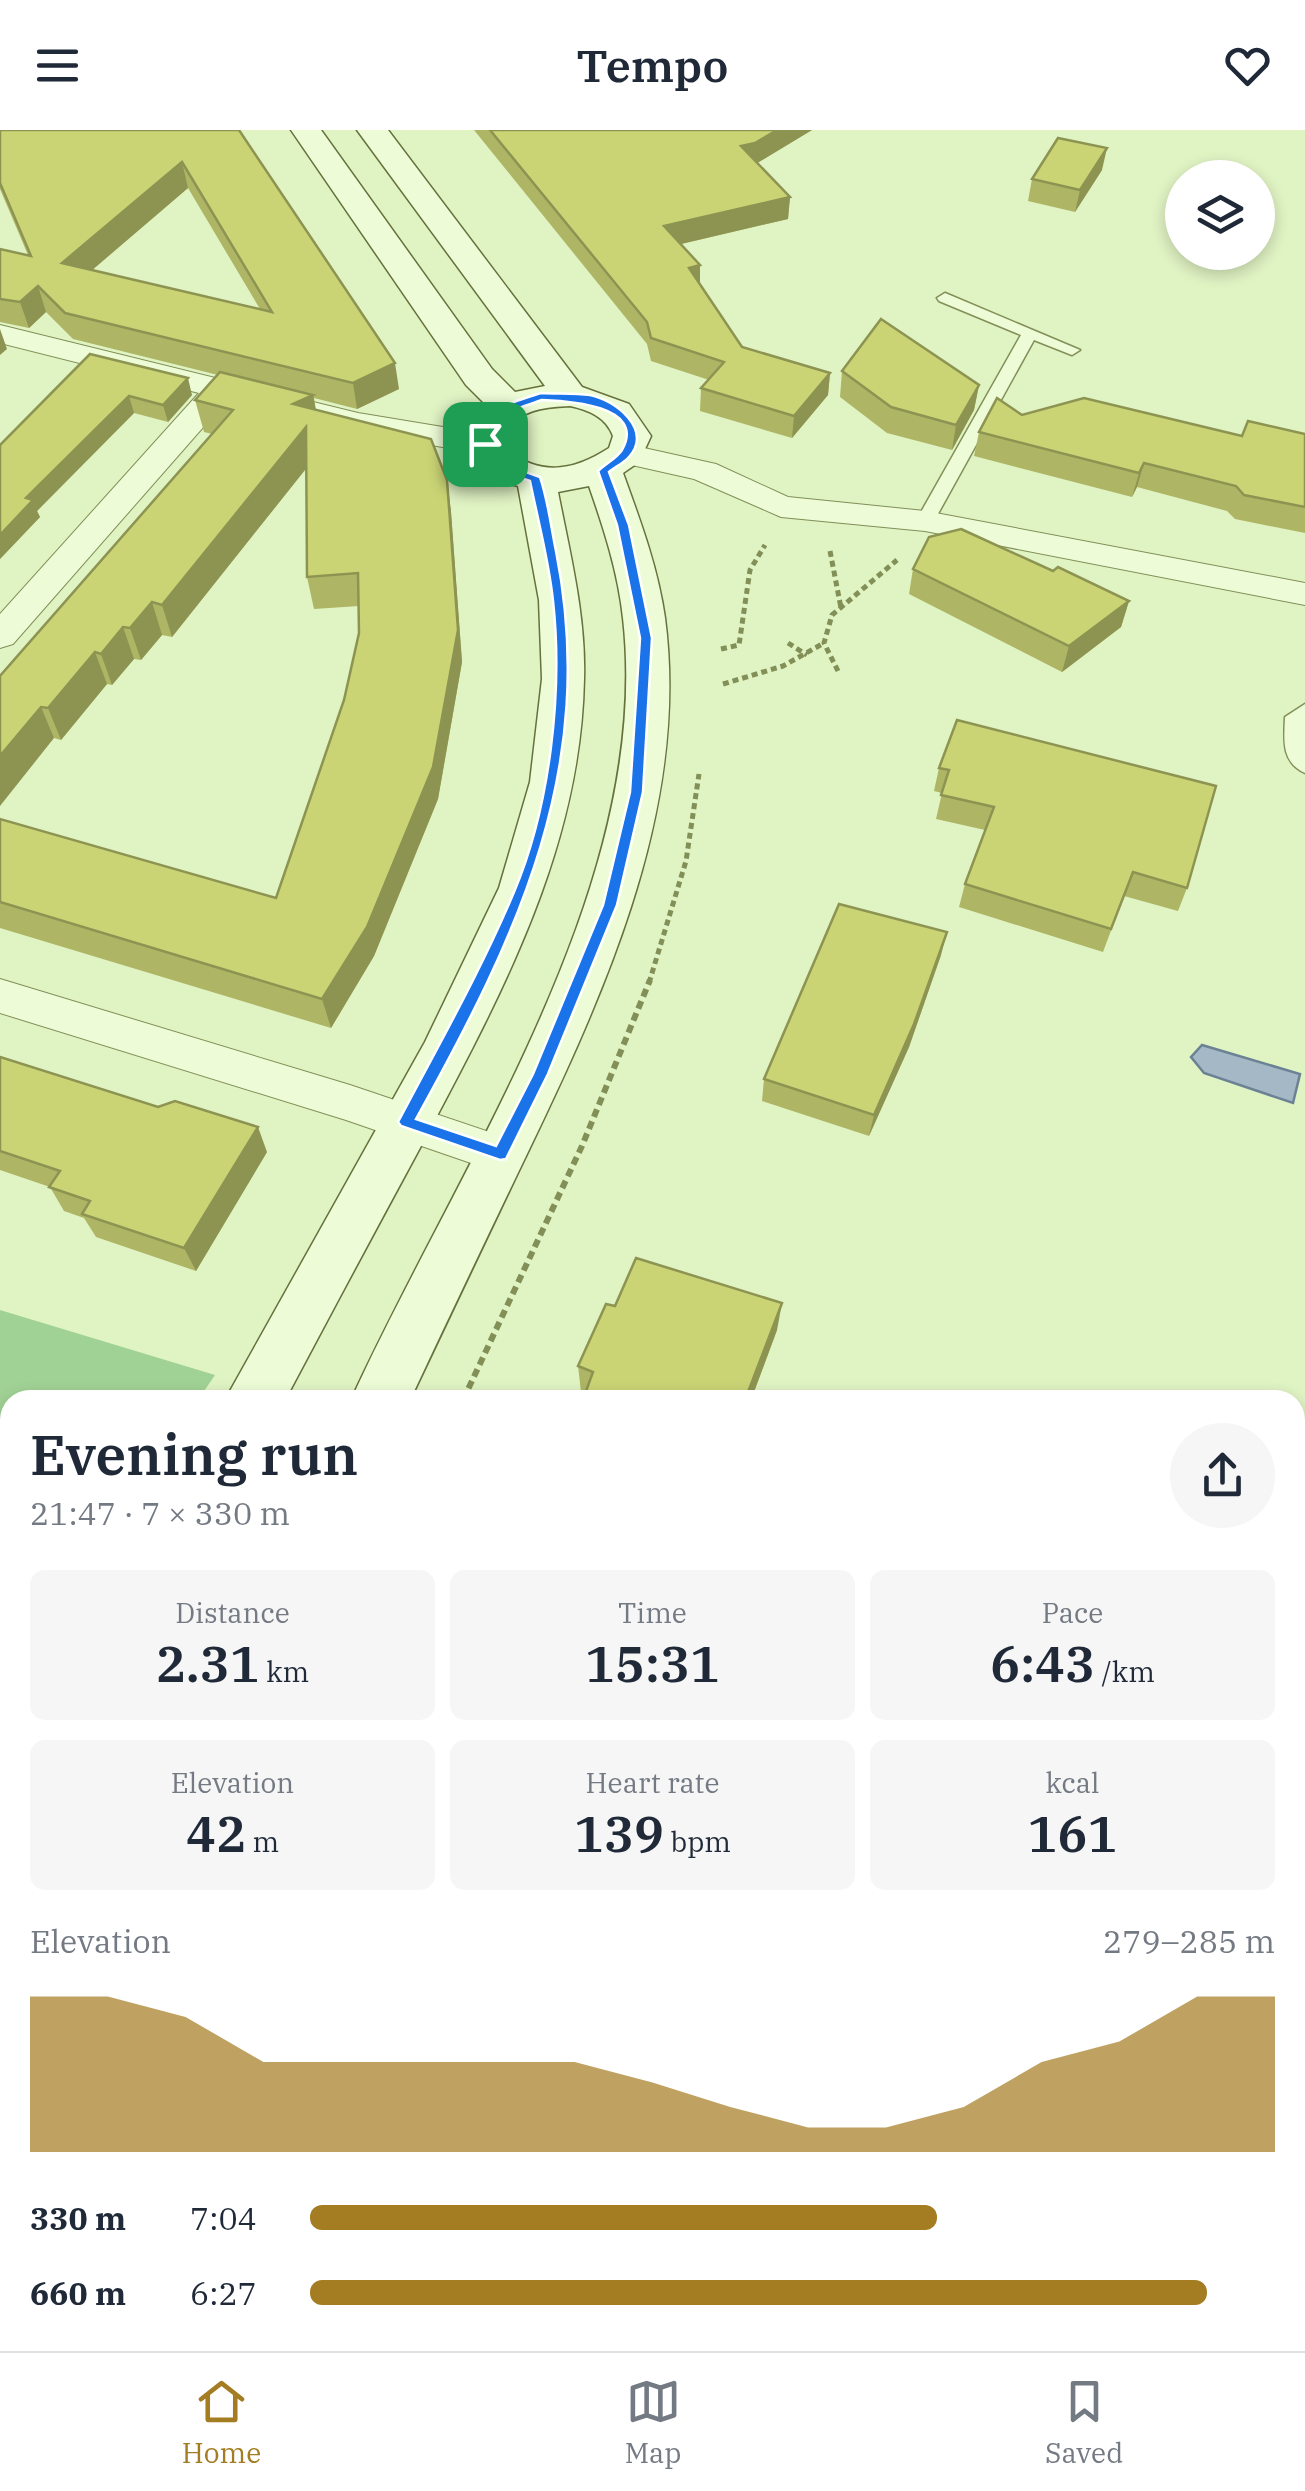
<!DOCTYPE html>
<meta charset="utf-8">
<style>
:root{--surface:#fff;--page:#f6f6f7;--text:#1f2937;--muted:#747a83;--line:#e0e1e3;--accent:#a47c21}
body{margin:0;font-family:"IBM Plex Serif",serif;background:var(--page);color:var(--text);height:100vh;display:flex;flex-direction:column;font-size:38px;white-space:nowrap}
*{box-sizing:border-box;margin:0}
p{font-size:32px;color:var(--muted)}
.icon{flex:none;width:55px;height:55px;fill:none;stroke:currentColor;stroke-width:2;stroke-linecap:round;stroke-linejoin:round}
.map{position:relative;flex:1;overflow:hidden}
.sheet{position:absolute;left:0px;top:1260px;width:1305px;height:962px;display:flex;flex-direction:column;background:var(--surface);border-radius:30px 30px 0 0;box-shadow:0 5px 15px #0003}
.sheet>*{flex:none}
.controls{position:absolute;left:1165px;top:30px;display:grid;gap:20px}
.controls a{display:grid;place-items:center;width:110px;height:110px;border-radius:50%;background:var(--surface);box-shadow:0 5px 15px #0003;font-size:50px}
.pin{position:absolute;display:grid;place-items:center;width:85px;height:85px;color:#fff;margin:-42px;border-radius:20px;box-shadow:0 5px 15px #0006}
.round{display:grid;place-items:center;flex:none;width:105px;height:105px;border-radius:52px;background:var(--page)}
.summary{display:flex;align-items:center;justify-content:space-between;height:170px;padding:0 30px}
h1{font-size:55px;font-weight:600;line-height:75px}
.stats{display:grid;grid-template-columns:repeat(3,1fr);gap:15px;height:170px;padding:10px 30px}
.stats div{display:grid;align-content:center;border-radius:15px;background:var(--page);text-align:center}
.stats b{font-size:50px;font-weight:600}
.stats small{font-size:28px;font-weight:400}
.stats p{font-size:28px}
.chart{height:280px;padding:20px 30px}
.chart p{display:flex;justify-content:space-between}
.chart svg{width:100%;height:180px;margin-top:10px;fill:var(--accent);opacity:.7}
ul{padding:0 30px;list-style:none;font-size:32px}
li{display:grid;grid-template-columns:160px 120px 1fr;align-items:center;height:75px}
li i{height:25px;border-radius:12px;background:var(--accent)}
header{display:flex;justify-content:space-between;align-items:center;height:130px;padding:0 30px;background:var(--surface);font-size:45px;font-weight:600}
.dock{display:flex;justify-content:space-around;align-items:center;height:140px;border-top:2px solid var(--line);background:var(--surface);font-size:28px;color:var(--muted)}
.dock a{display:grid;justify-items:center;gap:5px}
.dock .on{color:var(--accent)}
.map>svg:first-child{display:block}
.green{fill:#a1d295}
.water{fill:#a5b8c5;stroke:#6b8295;stroke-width:2.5}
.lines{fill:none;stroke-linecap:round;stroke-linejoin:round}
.stream{fill:#6b8295;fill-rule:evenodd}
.service-casing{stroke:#828f57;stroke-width:3}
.minor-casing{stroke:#828f57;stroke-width:2}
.secondary-casing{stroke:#66713b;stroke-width:3}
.path-far2{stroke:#828f57;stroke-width:5;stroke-dasharray:6 4;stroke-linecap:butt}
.path-far1{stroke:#828f57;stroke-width:6;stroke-dasharray:8 5;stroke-linecap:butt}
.path{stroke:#828f57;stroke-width:8;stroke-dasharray:10 6;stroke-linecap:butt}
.service{fill:#edfcd7;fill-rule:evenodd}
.minor{fill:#edfcd7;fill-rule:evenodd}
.secondary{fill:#edfcd7;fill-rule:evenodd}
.wall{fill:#aeb665;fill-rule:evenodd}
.shaded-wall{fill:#8d9452}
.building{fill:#cad475;stroke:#8d9452;stroke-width:2.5;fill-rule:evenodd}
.route{fill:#1a73e8;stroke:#fff;stroke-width:2.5;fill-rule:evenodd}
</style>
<header><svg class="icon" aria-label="menu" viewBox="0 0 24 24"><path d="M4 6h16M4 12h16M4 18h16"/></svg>Tempo<svg class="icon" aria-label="heart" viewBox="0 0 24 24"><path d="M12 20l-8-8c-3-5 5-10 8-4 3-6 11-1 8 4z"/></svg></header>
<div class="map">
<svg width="1305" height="2221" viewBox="0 0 1305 2221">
<rect width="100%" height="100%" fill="#e0f3c3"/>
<!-- green -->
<g class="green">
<path d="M0,1180L215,1245L198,1270H10V1539L0,1553Z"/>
<path d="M1295,1369L1305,1372V1566L1295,1563Z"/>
<path d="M1295,1569L1305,1572V2221H354L341,2213L1295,2212Z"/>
</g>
<!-- water -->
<g class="water">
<path d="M1202,915L1300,944L1293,973L1204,943L1191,927Z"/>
<path d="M1295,1891L1305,1893V2182L1295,2174Z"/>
<path d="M1233,2213L1247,2221H1057L1052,2213Z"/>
</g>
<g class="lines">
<!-- stream -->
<path class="stream" d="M1295,1591L1305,1594V1614L1295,1611Z"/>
<!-- service casing -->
<g class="service-casing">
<g id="service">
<path d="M945,163L1080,220L1072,225L1034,210L934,391L925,396L916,391L1021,205L939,171L937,168Z"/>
<path d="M1305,574V643C1281,632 1284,610 1285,587Z"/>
</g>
</g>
<!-- minor casing -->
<g class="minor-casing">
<g id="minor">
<path d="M0,195L358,283L485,304L496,307L501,314L496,321L485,324L358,303L227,270L13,514L0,518V484L199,263L0,213Z"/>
<path d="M626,314L716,334L788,367L925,381L1305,453V475L925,401L781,387L694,349L614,331L610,324L614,317Z"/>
<path d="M0,849L350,955L516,1011L523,1024L516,1037L500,1043L346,990L0,883Z"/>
</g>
</g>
<!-- secondary casing -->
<g class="secondary-casing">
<g id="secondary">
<path d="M291,0H321L492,239L515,262L545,256L357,0H388L582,257L629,274L651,306L639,332L623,343C640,390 658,438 665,488C691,685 597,879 514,1051C479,1124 444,1197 410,1270H351C458,1035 654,757 623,488C618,442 604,399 589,356L558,362C570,424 586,486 584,549C581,720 499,869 421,1016C375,1101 330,1185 285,1270H225L425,912L499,758L530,652L542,549L539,470L518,356C488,349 474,332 466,303L487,276L466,255ZM570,276C589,280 606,287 613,306L609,318C575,340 542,347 509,321L504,303C519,280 544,277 570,276Z"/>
<path d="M10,1708V1791L0,1796V1712Z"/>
<path d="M10,1978V2072L0,2076V1982Z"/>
<path d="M0,2115L10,2117V2195L0,2193Z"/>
<path d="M133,2212H225L229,2221H136Z"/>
</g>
</g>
<!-- path-far2 -->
<g class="path-far2">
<path d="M830,421L841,478"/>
<path d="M788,513L807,525"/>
<path d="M721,519L739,515L750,440L765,415"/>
<path d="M838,541L824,513L832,485L897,430"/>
<path d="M723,554L783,536L824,513"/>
<path d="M649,853L686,731L699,644"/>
</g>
<!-- path-far1 -->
<path class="path-far1" d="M463,1270L582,1016L650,850"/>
<!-- path -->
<g class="path">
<path d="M1295,1650L1305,1653"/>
<path d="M0,1933L6,1935"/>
<path d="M356,2212L375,2221"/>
<path d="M824,2212L840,2221"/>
<path d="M892,2212L896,2221"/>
<path d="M75,2221L78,2212"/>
</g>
<!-- service -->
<use href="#service" class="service"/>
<!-- minor -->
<use href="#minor" class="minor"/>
<!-- secondary -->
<use href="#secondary" class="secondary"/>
</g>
<!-- wall -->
<g class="wall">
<path d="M0,0H239L399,259L357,279L314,268L316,280L447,350L451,382L462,532L438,669L374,826L331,898L0,798V689L276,768L344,570L359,503V476L314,479L307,447L306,338L172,507L162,505L141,530L134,529L112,555L107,554L61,610L54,608L0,546L212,304L204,302L195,270L218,245L73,209L46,182L29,198L0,192V119L28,125L0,59ZM188,58L260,179L92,140Z"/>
<path d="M474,0H812L757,33L790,67L788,89L681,114L700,135V154L742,217L830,243L828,265L792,308L700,281L701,258L709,250L651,231L647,214Z"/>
<path d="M1102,40L1075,82L1028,71L1032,49Z"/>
<path d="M90,224L192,265L168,292L134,283L37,381L40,387L0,429V315Z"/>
<path d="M842,241L979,255L974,280L952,320L887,303L840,267Z"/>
<path d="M1022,285L1242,306L1305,304V403L1235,389L1227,381L1137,357L1132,367L974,326L979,302Z"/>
<path d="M913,439L1053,441L1129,471L1121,497L1062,542L909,464Z"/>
<path d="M957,590L1187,758L1178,781L1124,766L1103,822L959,777L965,754L985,700L936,689L942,663L934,661L939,638Z"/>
<path d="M941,825L909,917L869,1006L762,971L764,949Z"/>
<path d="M0,927L267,1022L196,1141L96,1107L84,1088L64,1081L50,1057L0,1040Z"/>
<path d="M615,1176L777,1200L751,1270H585V1263L581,1262L578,1236Z"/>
</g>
<!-- shaded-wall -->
<g class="shaded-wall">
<path d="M777,0H812L754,35L741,16Z"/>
<path d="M1107,18L1102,40L1075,82L1080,60Z"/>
<path d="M182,32L188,58L70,159L62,133Z"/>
<path d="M790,67L788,89L664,118V96Z"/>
<path d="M700,135V158L689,138Z"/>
<path d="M38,156L46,182L29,198L20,172Z"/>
<path d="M0,199L7,219L0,225Z"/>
<path d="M395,233L399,259L357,279L353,253Z"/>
<path d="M830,243L828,265L792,308L794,286Z"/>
<path d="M188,248L192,265L168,292L163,275Z"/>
<path d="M979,255L974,280L952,320L956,295Z"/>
<path d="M313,265L319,297L313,330L172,507L162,475L293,274Z"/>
<path d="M129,266L134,283L37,381L40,387L0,429V405L26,368Z"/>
<path d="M1144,333L1137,357L1132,367L1139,343Z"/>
<path d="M447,350L451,382L462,532L438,669L374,826L331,898L322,869Z"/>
<path d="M1129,471L1121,497L1062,542L1069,516Z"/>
<path d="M152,472L162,505L141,530L130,498Z"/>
<path d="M123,497L134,529L112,555L101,524Z"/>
<path d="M95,522L107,554L61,610L48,578Z"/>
<path d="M41,577L54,608L0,676V626Z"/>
<path d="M947,802L941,825L909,917L869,1006L874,985Z"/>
<path d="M258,997L267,1022L196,1141L184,1118Z"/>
<path d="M782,1173L777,1200L751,1270H745Z"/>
</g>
<!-- building -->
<g class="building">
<path d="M0,0H239L395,233L353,253L65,183L38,156L20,172L0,169V119L31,126L0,53ZM182,32L272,182L62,133Z"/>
<path d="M490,0H777L755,13L741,16L790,67L664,96L700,135L689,138L742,217L830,243L794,286L701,258L724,232L651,208L647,192Z"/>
<path d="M1058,8L1107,18L1080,60L1032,49Z"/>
<path d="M881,189L979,255L956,295L891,277L842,241Z"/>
<path d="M90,224L188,248L163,275L129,266L26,368L33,370L0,405V315Z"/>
<path d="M220,242L313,265L293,274L431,309L447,350L458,500L433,637L367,797L322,869L0,772V689L276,768L344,570L359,503L358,443L307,447L306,297L162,475L152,472L130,498L123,497L101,524L95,522L48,578L41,577L0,626V546L233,280L195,270Z"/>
<path d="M997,268L1022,285L1084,268L1242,306L1248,291L1305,304V377L1244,365L1236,356L1144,333L1139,343L979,302Z"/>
<path d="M961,399L1053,441L1058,437L1129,471L1069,516L913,439L929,407Z"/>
<path d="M957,590L1216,656L1187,758L1133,742L1111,799L965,754L994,677L941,665L949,640L939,638Z"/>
<path d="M839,774L947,802L914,894L874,985L764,949Z"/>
<path d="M0,927L158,977L175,971L258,997L184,1118L82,1084L90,1071L49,1057L60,1041L0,1021Z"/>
<path d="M636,1128L782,1173L745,1270H602L585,1264L593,1242L578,1236L606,1174L615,1176Z"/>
</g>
<!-- route -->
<path class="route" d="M541,263C557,264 574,263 590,265C616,270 653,300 629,327C624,333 615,337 609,342L629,395L652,508L643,662L617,775L548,944L506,1029L500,1030L401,996L398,992C438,916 481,841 514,762C550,677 563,562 553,471C549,431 538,391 530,351L498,340L480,314C489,277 506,274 541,263ZM542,270C567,271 647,275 622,320C617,328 605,334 598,341L617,395L640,508L630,662L603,775L533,944L496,1016L416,989C518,805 599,637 556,421C551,397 548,370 540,347L506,335L491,314C499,280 512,281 542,270Z"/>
</svg>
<div class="controls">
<a><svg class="icon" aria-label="layers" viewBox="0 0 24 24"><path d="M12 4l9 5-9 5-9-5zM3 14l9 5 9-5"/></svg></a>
</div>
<div class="pin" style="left:485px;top:314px;background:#1e9e55"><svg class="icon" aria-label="arrive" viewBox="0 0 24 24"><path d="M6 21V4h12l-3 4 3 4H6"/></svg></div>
<section class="sheet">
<div class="summary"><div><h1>Evening run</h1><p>21:47 · 7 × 330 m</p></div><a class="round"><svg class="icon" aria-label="share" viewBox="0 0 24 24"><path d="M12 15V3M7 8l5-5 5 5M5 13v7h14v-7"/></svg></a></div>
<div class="stats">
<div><p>Distance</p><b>2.31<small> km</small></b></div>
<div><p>Time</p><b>15:31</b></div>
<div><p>Pace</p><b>6:43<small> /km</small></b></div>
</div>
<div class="stats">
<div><p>Elevation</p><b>42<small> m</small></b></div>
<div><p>Heart rate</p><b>139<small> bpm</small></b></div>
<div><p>kcal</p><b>161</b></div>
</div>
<div class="chart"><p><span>Elevation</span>279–285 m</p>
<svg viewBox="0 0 160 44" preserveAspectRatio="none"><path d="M0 44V6L10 6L20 11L30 22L40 22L50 22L60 22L70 22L80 27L90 33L100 38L110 38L120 33L130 22L140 17L150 6L160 6V44z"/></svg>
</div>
<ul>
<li><b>330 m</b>7:04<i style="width:65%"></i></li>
<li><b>660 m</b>6:27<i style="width:93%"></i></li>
</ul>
</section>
</div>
<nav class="dock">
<a class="on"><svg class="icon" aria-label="home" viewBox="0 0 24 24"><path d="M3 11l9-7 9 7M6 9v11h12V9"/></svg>Home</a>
<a><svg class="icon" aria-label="map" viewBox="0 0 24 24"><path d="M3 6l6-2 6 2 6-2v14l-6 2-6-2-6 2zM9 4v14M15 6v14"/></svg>Map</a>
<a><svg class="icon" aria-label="saved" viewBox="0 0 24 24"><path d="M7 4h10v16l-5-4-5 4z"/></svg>Saved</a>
</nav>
